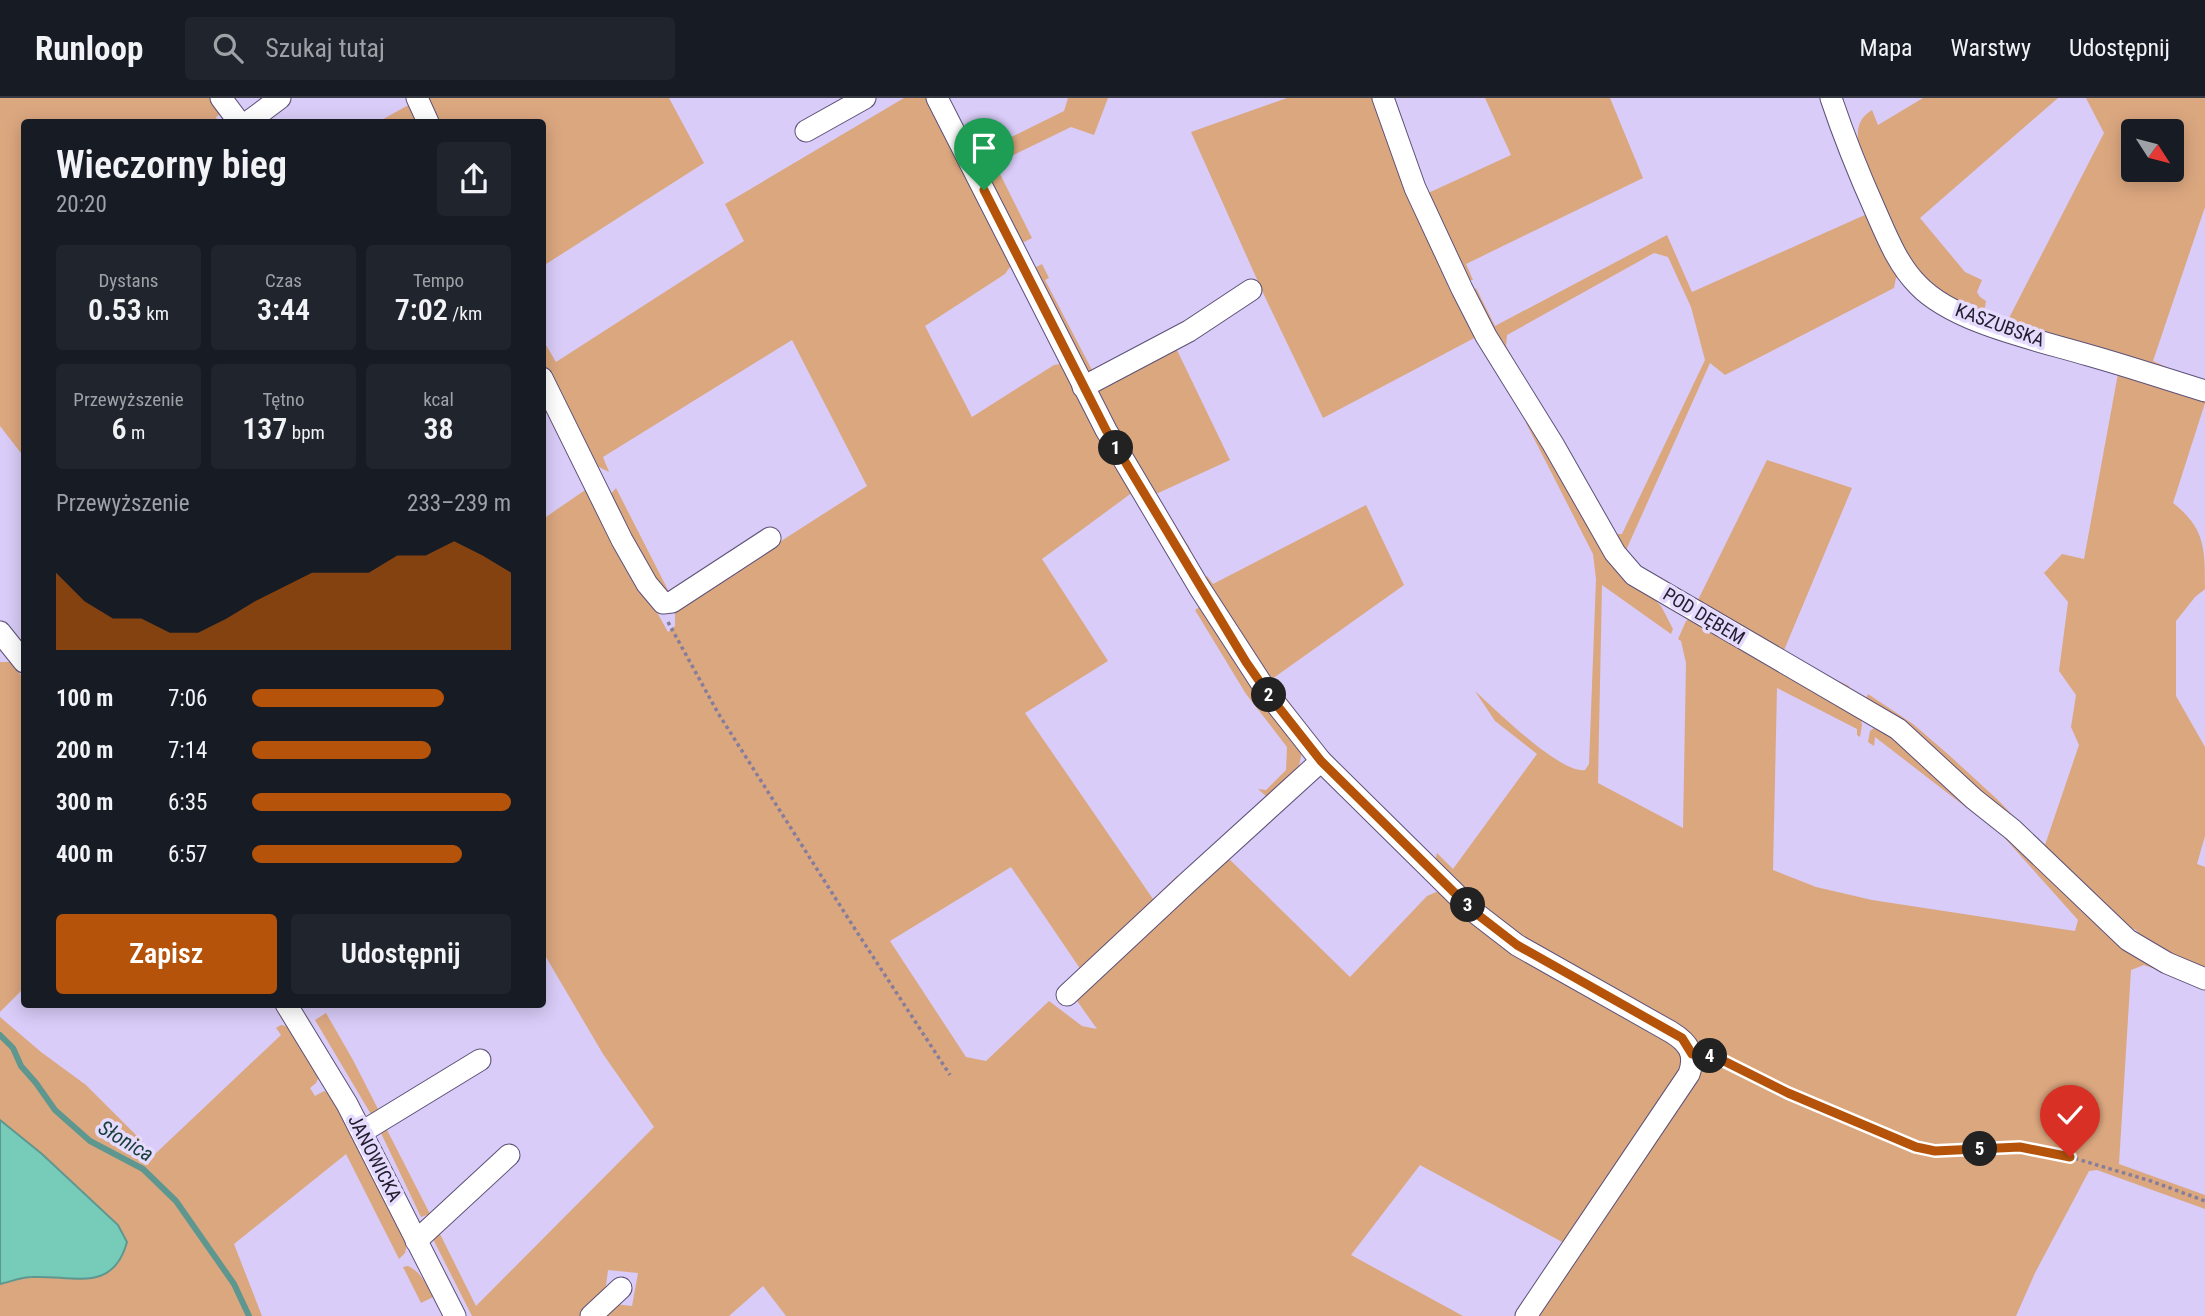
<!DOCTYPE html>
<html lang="pl">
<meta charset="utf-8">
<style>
:root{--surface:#171b24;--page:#20242c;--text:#f1f3f6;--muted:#9ea1a6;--line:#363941;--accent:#b45309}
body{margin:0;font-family:"Roboto Condensed",sans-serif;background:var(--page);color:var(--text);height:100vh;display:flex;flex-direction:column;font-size:26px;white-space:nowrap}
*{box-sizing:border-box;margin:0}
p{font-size:23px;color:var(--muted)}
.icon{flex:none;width:38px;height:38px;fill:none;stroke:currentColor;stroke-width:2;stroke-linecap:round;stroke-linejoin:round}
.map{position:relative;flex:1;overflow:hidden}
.drawer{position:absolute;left:21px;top:21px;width:525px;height:889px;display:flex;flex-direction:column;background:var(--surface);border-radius:7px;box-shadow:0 4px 18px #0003}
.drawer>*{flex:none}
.needle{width:46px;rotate:126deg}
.buttons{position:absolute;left:2121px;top:21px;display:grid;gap:14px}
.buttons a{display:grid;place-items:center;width:63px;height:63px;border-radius:7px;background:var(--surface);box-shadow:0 4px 18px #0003;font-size:35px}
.pin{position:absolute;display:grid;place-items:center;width:60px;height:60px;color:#fff;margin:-72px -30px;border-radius:50% 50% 50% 0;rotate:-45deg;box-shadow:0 0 7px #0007}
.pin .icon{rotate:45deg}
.km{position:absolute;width:35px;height:35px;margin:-18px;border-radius:50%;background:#222;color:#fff;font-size:19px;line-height:35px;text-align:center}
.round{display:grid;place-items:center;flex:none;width:74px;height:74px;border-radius:7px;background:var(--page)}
.summary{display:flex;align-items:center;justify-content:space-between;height:119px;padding:0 35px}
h1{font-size:38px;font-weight:600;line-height:52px}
.metrics{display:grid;grid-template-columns:repeat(3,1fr);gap:10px;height:119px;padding:7px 35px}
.metrics div{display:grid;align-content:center;border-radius:7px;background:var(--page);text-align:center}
.metrics b{font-size:30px;font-weight:600}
.metrics small{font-size:19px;font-weight:400}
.metrics p{font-size:19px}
.chart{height:196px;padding:14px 35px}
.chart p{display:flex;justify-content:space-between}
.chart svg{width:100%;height:126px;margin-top:7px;fill:var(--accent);opacity:.7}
.button{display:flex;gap:14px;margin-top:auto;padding:14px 35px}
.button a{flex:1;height:80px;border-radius:7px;background:var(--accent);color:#fff;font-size:28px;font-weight:600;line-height:80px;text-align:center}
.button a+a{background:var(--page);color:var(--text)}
ul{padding:0 35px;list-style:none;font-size:23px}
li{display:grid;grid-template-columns:112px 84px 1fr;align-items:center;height:52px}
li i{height:18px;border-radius:9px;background:var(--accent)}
header{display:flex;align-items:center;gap:42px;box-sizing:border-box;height:98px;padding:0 35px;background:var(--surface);border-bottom:2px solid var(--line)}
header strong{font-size:33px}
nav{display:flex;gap:38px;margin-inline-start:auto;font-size:24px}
.search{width:490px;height:63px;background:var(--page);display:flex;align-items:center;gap:18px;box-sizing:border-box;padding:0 24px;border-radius:7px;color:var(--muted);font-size:26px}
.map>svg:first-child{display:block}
.green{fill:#dba77f;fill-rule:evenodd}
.water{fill:#77cbb9;stroke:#5e978f;stroke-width:2}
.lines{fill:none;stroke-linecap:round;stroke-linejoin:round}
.stream{stroke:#5e978f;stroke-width:6}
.minor-casing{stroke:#5d5177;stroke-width:23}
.path{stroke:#867d9c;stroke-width:3.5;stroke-dasharray:3.5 3.5;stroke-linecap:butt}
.minor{stroke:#fff;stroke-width:21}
.route-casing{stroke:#fff;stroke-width:14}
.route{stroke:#b45309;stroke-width:9}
.labels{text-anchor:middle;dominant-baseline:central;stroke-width:7;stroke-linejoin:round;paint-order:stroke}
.street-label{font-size:19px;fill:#231e2e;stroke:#e5dbfe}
.water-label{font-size:21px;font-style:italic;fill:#173f37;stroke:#e5dbfe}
</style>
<header>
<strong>Runloop</strong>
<div class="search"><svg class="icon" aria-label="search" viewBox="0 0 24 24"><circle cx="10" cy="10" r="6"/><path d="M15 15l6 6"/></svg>Szukaj tutaj</div>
<nav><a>Mapa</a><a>Warstwy</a><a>Udostępnij</a></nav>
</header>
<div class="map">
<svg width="2205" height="1218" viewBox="0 0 2205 1218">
<rect width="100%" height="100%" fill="#d9ccf8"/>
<!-- green -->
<g class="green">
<path d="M0,0H214L224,13L216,19L218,24H24V359L0,328Z"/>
<path d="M422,0H669L704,65L543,168L542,24H434Z"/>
<path d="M904,0H930L1012,166L1005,176L925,228L972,319L1054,267L1060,266L1068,272L1133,394L1042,461L1108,563L1025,615L1153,801L1177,778L1181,785L1081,872L1011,769L890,843L966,959L986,963L1049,903L1082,928L1097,931L1075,900L1225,757L1350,879L1427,798L1441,792L1673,942L1684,963L1679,983L1564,1145L1420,1067L1351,1157L1463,1218H786L763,1188L729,1218H601L614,1206L632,1208L638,1175L608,1172L605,1195L581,1218H472L433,1141L438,1132L476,1208L654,1029L603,956L543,854V421L588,390L668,534L675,528V511L867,388L792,242L603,359L609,374L599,369L592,361L576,332L543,268V250L546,247L556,264L744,143L725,106Z"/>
<path d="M1068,0H1108L1094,37L1071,29L995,66L1032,140L1016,148L970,52L977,48L981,54L1064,13Z"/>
<path d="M1287,0H1377L1480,237L1323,320L1264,197L1191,34Z"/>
<path d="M1485,0H1610L1643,80L1466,166L1473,182H1468L1426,96L1511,57Z"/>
<path d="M1923,0H2058L1920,120L1965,174L1982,182L1977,194L1980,199L1986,203L1984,215H1971L1910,170L1858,46C1857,30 1858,21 1872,12L1878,27Z"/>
<path d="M2086,0H2205V109L2153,263L2205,286L2014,226L2009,220L2104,35ZM2133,33H2172V72H2133Z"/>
<path d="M412,5L421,24H378Z"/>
<path d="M1867,116L1903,176L1896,180L1894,190L1725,277L1710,265L1623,459L1611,436H1622L1705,262L1691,209L1668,159L1654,155L1507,237L1506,248L1566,355L1498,246L1474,193L1476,190L1495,228L1667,137L1692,194Z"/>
<path d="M1042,166L1049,180L1045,182L1092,272L1088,275L1029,173Z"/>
<path d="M1176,250L1230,362L1156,396L1191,452H1186L1151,397L1095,289Z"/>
<path d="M2119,270L2205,299V305L2173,405C2205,430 2205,450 2205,491L2195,499L2176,523V598L2205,649V738L2197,766L2205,769V875L2143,844L2136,832L2108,819L1865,603L1868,596L1913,626L1950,658L1999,703L2044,750L2079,647L2071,629L2076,597L2059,573L2068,504L2044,475L2062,456L2084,461Z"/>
<path d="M1531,322L1650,497L1661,508L1673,531L1671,536L1602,487L1598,685L1683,730L1686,565L1681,543L1678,541L1686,523L1691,518L1860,617L1862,627L1860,639L1857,637V631L1777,590L1773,772L1816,789L1872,802L2075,833L2078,822L2002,737L1990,728L1997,729L2205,889L2144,867L2131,872L2119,1066L2205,1097V1111L2097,1072L2089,1073L2035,1175L2016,1218H1534L1702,961L1520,843L1434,767L1437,755L1453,771L1537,656L1495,623L1475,593C1495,611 1560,676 1585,672L1589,666L1596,481L1593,456L1526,325Z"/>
<path d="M1767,362L1852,390L1782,557L1849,588L1848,592C1824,593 1723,521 1697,504Z"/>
<path d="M616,390L669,494V498L663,497L609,398Z"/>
<path d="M1366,407L1404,487L1272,581L1319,644L1314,645L1202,484L1207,478L1213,486Z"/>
<path d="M1204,506L1302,654L1298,672L1267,699L1258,691L1266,692L1286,672L1287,649L1246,596L1195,512Z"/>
<path d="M0,564H11L24,581V890L0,914Z"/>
<path d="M1878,627L1977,712L1976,717L1875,639L1874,648L1868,644L1870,633Z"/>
<path d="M326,915L353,962L380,1015L372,1018L315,922Z"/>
<path d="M0,919L41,954L86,987L155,1056L281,937L276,930L281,927L290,929L320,977L316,985L310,990L315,998L324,993L330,995L407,1146L405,1155L399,1161L346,1056L234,1146L262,1218H0V1186L30,1179L77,1181L118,1127L42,1056L0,1022Z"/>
<path d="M385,1028L430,1116L421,1119L380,1033Z"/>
<path d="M408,1168C421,1174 426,1186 433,1199L421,1205L403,1169Z"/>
</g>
<!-- water -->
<path class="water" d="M0,1022L42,1056L118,1127L127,1144C113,1196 72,1177 32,1179C21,1179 10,1184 0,1186Z"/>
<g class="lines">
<!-- stream -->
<path class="stream" d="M0,937L13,950L21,968L36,985L55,1012L90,1043L143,1071L176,1103L234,1186L249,1218"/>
<!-- minor casing -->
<g class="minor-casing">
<g id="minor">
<path d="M221,0L239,24"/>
<path d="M417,0L428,24"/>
<path d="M937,0L1106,332L1199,489L1269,597L1321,663L1473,813L1517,847L1671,934C1689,945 1696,956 1689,976L1526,1218"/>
<path d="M1383,0L1415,90L1462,191L1486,238L1553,346L1615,455L1634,477L1898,631L1974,701L2013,732L2128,842L2167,865L2205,881"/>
<path d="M1831,0C1844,39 1859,76 1876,114C1887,139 1898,167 1918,187C1954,225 2038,242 2088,257C2127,268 2166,281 2205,293"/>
<path d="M248,24L280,0"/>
<path d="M806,33L865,0"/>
<path d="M542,280L622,442L647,486L663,505L672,504L770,440"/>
<path d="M1083,289L1189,233L1251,192"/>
<path d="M0,534L24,564"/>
<path d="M1067,897L1188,784L1321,663"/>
<path d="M286,906L347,1006L455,1218"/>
<path d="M362,1034L480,962"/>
<path d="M416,1143L509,1057"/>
<path d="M591,1218L621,1190"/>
</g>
</g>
<!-- path -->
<g class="path">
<path d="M668,524L718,615L853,828L950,977"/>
<path d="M1711,958L1788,995L1915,1049L1935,1053L2020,1049L2070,1059L2151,1083L2205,1103"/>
</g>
<!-- minor -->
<use href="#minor" class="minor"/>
</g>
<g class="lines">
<!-- route casing -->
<g class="route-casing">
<path id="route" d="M984,92L1106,332L1246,564L1269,597L1321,663L1473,813L1517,847L1682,940L1692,956L1714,958L1788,995L1916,1049L1935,1053L2020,1049L2070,1059"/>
</g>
<!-- route -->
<use href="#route" class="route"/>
</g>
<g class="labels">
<!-- street labels -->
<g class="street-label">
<text transform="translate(2000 227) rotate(20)">KASZUBSKA</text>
<text transform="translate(1704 518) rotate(31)">POD DĘBEM</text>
<text transform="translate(375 1060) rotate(63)">JANOWICKA</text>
</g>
<!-- water labels -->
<g class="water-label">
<text transform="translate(126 1043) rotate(31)">Słonica</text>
</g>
</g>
</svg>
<div class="buttons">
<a><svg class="needle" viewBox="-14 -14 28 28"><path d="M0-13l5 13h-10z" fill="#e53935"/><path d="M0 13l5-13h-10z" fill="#9ea1a6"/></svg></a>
</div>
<div class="pin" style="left:984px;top:92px;background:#1e9e55"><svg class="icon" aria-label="arrive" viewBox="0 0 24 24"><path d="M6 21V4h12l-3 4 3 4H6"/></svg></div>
<div class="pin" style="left:2070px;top:1059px;background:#d93025"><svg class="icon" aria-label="check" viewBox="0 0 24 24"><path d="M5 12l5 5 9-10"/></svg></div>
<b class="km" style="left:1116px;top:350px">1</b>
<b class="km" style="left:1269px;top:597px">2</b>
<b class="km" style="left:1468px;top:807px">3</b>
<b class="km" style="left:1710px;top:958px">4</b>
<b class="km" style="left:1980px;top:1051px">5</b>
<section class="drawer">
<div class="summary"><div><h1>Wieczorny bieg</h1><p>20:20</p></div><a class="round"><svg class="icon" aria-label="share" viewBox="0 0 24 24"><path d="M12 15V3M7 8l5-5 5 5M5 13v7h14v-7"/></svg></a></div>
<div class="metrics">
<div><p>Dystans</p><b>0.53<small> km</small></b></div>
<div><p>Czas</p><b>3:44</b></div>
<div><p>Tempo</p><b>7:02<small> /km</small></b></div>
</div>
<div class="metrics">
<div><p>Przewyższenie</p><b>6<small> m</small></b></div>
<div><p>Tętno</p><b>137<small> bpm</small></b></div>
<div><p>kcal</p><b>38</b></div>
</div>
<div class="chart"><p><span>Przewyższenie</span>233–239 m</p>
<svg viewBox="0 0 160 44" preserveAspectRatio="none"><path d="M0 44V17L10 27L20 33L30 33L40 38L50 38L60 33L70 27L80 22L90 17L100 17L110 17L120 11L130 11L140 6L150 11L160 17V44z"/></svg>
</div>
<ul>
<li><b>100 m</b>7:06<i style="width:74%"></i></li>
<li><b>200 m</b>7:14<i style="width:69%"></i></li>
<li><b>300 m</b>6:35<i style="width:100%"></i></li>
<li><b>400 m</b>6:57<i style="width:81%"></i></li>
</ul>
<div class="button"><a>Zapisz</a><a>Udostępnij</a></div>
</section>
</div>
